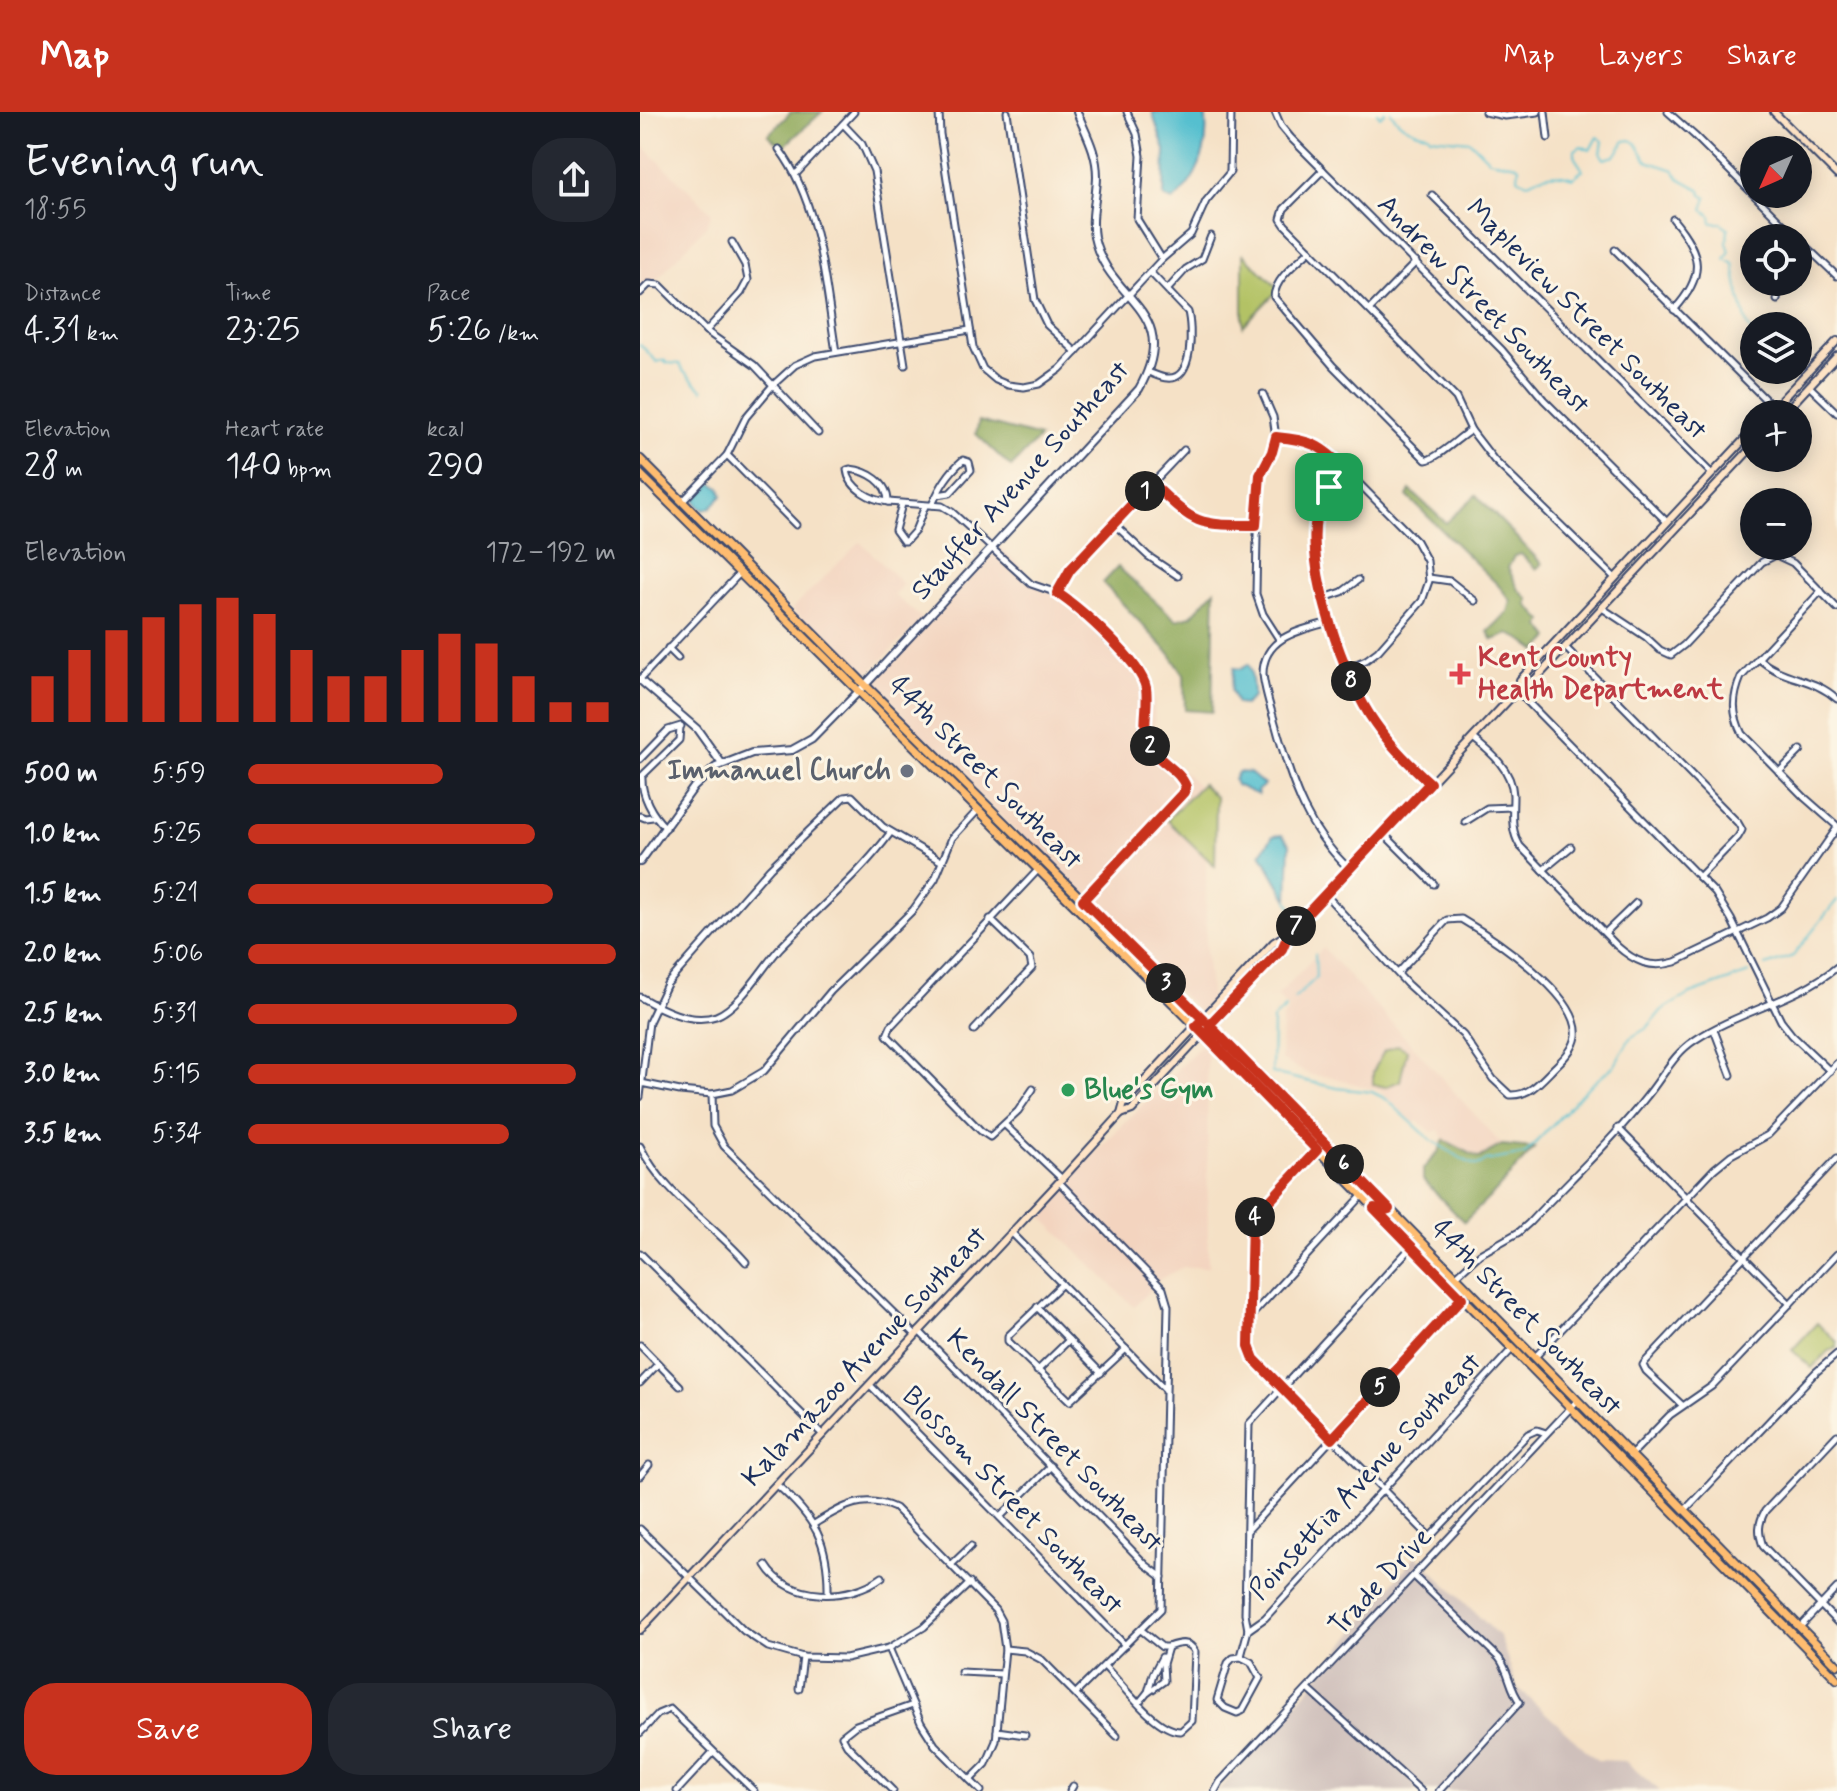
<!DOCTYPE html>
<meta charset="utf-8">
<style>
:root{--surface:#171b24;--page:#242831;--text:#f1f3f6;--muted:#9ea1a6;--accent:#c8321e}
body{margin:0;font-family:Mynerve,sans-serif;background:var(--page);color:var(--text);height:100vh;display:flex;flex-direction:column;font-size:30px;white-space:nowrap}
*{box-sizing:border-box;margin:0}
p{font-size:26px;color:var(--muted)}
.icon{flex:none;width:44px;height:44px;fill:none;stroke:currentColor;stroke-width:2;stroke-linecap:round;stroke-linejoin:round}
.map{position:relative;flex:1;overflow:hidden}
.side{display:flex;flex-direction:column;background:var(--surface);width:640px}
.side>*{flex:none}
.needle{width:52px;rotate:225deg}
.fabs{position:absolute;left:1100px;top:24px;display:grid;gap:16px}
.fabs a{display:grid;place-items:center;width:72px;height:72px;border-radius:50%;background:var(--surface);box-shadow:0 4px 20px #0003;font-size:40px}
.pin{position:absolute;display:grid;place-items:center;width:68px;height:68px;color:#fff;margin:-34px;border-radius:16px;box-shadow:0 4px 12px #0006}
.km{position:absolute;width:40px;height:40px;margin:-20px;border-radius:50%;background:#222;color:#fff;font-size:22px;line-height:40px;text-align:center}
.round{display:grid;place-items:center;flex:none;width:84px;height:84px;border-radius:32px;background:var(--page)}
.summary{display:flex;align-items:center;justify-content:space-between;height:136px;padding:0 24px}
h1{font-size:44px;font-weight:600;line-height:60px}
.stats{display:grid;grid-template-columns:repeat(3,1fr);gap:12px;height:136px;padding:8px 24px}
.stats div{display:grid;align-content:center}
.stats b{font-size:34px;font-weight:600}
.stats small{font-size:22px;font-weight:400}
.stats p{font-size:22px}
.chart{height:224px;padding:16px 24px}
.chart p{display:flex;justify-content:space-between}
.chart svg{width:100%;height:144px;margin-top:8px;stroke:var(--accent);stroke-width:6}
.button{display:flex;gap:16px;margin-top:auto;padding:16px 24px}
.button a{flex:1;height:92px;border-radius:32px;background:var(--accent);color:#fff;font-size:32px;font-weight:600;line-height:92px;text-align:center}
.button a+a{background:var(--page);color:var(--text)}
ul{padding:0 24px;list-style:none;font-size:26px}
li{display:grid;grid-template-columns:128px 96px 1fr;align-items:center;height:60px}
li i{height:20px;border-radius:10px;background:var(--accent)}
header{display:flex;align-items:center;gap:48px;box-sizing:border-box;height:112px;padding:0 40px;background:var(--accent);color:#fff}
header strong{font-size:38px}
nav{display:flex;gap:44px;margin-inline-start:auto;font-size:28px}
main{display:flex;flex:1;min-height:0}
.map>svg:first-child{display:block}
.built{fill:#f3d4bf}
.industrial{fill:#cfc0bb}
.green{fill:#b3c265;stroke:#677862;stroke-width:2}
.forest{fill:#8ea85a;stroke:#546c5c;stroke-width:2}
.water{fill:#54bfcf;stroke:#387796;stroke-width:2}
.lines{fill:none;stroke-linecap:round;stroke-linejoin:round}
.stream{stroke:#54bfcf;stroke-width:2}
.minor-casing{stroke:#3c4a6e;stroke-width:9}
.tertiary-casing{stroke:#3c4a6e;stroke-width:10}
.secondary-casing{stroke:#3c4a6e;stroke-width:10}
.primary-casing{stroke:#3c4a6e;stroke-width:11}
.minor{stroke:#fff;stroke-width:5}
.tertiary{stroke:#fff;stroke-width:6}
.secondary{stroke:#ffe4c6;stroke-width:6}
.primary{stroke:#febc70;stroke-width:7}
.route-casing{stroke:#fff;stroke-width:16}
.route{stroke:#c8321e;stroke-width:10}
.health-dot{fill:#e0444e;stroke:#fcf5e5;stroke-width:3}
.worship-dot{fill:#6b7280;stroke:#fcf5e5;stroke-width:3}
.leisure-dot{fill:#2e9e5b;stroke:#fcf5e5;stroke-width:3}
.labels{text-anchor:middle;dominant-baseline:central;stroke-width:6;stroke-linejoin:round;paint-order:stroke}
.street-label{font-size:28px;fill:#1b2f5e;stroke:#fcf5e5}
.health-label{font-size:28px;font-weight:bold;fill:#be3a42;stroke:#fcf5e5;text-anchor:start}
.worship-label{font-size:28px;font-weight:bold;fill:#5b616d;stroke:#fcf5e5;text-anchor:end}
.leisure-label{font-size:28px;font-weight:bold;fill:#27864d;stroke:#fcf5e5;text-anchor:start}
</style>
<header>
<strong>Map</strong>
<nav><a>Map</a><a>Layers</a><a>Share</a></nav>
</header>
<main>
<section class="side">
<div class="summary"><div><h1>Evening run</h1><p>18:55</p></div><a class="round"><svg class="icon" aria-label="share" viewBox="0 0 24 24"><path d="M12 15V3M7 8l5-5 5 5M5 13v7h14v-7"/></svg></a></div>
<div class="stats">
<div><p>Distance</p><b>4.31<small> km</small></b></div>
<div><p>Time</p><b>23:25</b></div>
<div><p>Pace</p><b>5:26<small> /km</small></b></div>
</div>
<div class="stats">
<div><p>Elevation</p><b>28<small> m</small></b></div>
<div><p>Heart rate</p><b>140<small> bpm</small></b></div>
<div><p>kcal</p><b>290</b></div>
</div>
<div class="chart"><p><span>Elevation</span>172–192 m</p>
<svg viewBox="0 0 160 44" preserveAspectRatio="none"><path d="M5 44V30M15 44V22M25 44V16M35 44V12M45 44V8M55 44V6M65 44V11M75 44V22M85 44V30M95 44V30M105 44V22M115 44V17M125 44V20M135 44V30M145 44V38M155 44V38"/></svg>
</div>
<ul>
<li><b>500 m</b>5:59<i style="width:53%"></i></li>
<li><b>1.0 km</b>5:25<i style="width:78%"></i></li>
<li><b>1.5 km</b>5:21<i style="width:83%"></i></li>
<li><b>2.0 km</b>5:06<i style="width:100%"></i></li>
<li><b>2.5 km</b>5:31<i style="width:73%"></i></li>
<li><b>3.0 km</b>5:15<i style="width:89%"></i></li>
<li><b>3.5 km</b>5:34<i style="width:71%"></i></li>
</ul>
<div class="button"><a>Save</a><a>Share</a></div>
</section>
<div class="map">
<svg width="1197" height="1679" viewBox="0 0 1197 1679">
<rect width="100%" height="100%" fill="#fcf5e5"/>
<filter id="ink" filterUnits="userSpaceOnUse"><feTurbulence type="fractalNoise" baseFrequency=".0125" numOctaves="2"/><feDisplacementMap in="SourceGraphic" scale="16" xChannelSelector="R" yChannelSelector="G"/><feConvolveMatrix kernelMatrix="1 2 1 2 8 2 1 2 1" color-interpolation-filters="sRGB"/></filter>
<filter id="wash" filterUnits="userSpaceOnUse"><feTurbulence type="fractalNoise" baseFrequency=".006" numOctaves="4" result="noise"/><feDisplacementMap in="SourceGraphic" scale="32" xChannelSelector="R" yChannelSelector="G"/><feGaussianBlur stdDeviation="1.8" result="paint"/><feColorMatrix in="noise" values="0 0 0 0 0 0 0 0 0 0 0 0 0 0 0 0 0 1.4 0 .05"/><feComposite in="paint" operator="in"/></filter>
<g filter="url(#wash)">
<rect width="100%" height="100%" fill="#f5e1c6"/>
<!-- built -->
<g class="built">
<path d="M0,31L72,101L66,114L0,186Z"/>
<path d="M220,430L263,472L254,483L283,507L224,565H221L152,497Z"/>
<path d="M360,434L395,468L431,483L477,528L508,564L514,589V629L559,675L527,708L566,746V838L571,889L559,900L236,581L233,571Z"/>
<path d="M683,836L781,943L862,1033L839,1046L825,1041L804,1028L799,1018L792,1020L778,1009L774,1011L740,979L691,965L671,963L641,948L642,907L649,897L637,884Z"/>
<path d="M562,932L567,937L568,1155H543L520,1167L494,1195L397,1100Z"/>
</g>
<!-- industrial -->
<path class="industrial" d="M776,1443L860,1525L877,1575L957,1648L985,1649L1020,1679H578L662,1585Z"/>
<!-- green -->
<g class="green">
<path d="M603,142L639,177L603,214Z"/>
<path d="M562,672L576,686L575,754L527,708Z"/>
<path d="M758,933L767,938L760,969L745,975L733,972V960L744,939Z"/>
<path d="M1177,1211L1197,1230V1236L1188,1239L1172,1256L1152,1238Z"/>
</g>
<!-- forest -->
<g class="forest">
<path d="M151,0H182L142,36L128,23Z"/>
<path d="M339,309L400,325L371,355L336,322Z"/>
<path d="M770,378L806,411L836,383L902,452L896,457L881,442L874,444L868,456L879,478L889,488L887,492L903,509L901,514L910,526L897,539L881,527L869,522L853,528L848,520L868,500L871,489L858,473L767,384Z"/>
<path d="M478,455L536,508L551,504L575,478L572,600L545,598L544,563L529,541L463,471Z"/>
<path d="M804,1028L839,1046L862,1033L894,1036L856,1079L824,1110L783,1068V1057L799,1039Z"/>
</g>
<!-- water -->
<g class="water">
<path d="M512,0H561L566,6C569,39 557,68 533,89L524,85L525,38Z"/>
<path d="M71,370L80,376L82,384L70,396L64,398L58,394L55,388Z"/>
<path d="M608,552C612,557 613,577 613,585L604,593L597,592L591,578L594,556L601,557Z"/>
<path d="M598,660L610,661L624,673L617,679L618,683L596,673L594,668Z"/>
<path d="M642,723L650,732L648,788L621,741L633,724Z"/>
</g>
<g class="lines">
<!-- stream -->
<g class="stream">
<path d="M737,0L740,5L745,0"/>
<path d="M751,0C758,13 774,20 788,22L790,25L830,29L849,48L877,53L879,55L878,66L887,71C903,62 915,60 933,66L943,58L935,46V38L941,34L950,38L957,25L963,29L961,42L964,47L975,44L985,29L991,28L996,31L1007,49L1034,58L1039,66L1059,77L1062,83L1067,86L1063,97L1071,104L1072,111H1081L1088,116L1087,131L1090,139L1085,147L1094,152C1096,167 1105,216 1114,224"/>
<path d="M0,232L17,250L24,248L27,251L40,252L43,259L63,278"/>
<path d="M1158,249L1160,251"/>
<path d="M648,788L652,796"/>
<path d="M1126,854L1153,844L1197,788"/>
<path d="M654,887L676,866L675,842"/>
<path d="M646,896L633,907L632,961L696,976L732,980L746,987L791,1028L824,1048L834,1053H840L846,1049L885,1042L946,977L975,953L990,926L1007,916L1022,898L1048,883L1109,861"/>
</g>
</g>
</g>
<g filter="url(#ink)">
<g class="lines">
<!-- minor casing -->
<g class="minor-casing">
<g id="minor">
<path d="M299,0L300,22L333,235L343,257L356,268L368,273L384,275L399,272L420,257L522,147L551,122L566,89L590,60L591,0"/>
<path d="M367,0L395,188L407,213L436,240"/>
<path d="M487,0L497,22L501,44L497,107L522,147"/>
<path d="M635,0L641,14L651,26L862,238L904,288L1027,410"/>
<path d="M845,0L865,4L898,0"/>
<path d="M905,0L908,26"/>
<path d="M1028,0L1055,24L1157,126"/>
<path d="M203,12L222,32L234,59L265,253"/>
<path d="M139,37C181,93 185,173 196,240"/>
<path d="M683,58L644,97L641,107L645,113L816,286L831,318L854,348L975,466"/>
<path d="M157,61L214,0"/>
<path d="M792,83L1072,362"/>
<path d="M1033,107C1062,142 1066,163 1034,198"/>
<path d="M1158,127L1197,164"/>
<path d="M670,138C657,151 635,166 634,185L693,254L786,348C797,347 819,325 831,318"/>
<path d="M975,138L1134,296"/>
<path d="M528,177L546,157L562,147L571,124"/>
<path d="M0,181L9,172L20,173L66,219L114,253L178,321"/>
<path d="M1137,188L1140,170"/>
<path d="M730,197L776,150"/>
<path d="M66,219L101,181L108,168L105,153L92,130"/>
<path d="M508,260C514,262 521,266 527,266C554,269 552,216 548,200L510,160"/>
<path d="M1169,274L1197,301"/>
<path d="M623,282L633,305L636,325L632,340L618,368L616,482L623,502L639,527"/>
<path d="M636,325L664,328L685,337L776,429L787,449L789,469L782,489L738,539L726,548L705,557"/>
<path d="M87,343L156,413"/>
<path d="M210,357C228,359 248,370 248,390C232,388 209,377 207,358Z"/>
<path d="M706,358C697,366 687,375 681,386C657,436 701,557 729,602C746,629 767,650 790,671"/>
<path d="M512,371C556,413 556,413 616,413"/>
<path d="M43,389L87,343L106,305L133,273L155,253L175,244L330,218"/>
<path d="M248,390L302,394L312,400L391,472L417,481L431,490L499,559C511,585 500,614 510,634C517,648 534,659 545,671L544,680L443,788"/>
<path d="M262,392L255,418L263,429H266L275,419L285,394"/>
<path d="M292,393C300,375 308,361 323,348L329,350L331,358L310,381L297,383"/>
<path d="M474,412L508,444L538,464"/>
<path d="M789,466L810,469L835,489"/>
<path d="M1181,479L1101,565C1092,586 1092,602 1102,622L1164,685L1197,714"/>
<path d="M417,481L430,458L544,338"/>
<path d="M684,486L702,480L718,468"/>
<path d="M962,496L1006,525L1020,538L1031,543L1044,533L1122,450L1136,443L1153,451L1197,496"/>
<path d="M690,510C660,518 623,525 623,562C625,582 633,602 638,622C655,679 666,715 709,757"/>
<path d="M925,535L1098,711L1102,718L1098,725L1059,765"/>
<path d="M28,536L38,546"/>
<path d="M1118,546C1143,569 1172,564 1197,587"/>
<path d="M0,567L99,462"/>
<path d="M877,579L1075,781L1091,807L1141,909L1152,923L1190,959"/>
<path d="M833,626C851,640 872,658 873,683C873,703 870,717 880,734L977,834C995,850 1011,857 1035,850L1127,806L1141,796L1197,716"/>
<path d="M0,647L28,618L41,614"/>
<path d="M1139,660L1161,638"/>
<path d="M0,704L5,706L13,705"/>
<path d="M825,710L847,696L872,695"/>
<path d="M26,716C12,703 1,683 2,664L39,628L40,615"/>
<path d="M743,721L794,772"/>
<path d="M903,758L931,735"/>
<path d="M685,782L767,872L823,923L853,967L870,983C890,984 902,968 915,955C924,946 934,937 936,924C941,884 852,825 821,807L807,808L758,861"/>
<path d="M965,821L996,791"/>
<path d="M0,885C21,897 51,913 76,904C100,895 122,856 139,837C176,798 219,764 251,720"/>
<path d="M334,918L392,856L390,846L350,807"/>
<path d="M1074,918L1091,963"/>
<path d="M1,971L40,979L72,982L92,978L124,959L191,879L273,798L295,767L312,726L338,698"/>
<path d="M393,977L378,999L350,1025L341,1019L247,923L251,914L398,758"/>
<path d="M72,982L73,1014L84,1034L276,1223"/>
<path d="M0,985L9,910L27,872L130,756L204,685L212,684L243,715L301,749"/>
<path d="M365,1013L421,1066"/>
<path d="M978,1016L1150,1192"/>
<path d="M0,1034C24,1083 71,1110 106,1150"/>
<path d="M677,1038L612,1108L610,1243L790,1425L888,1322L897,1318L906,1321"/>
<path d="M419,1070L523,1177L528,1194L521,1497L436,1581"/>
<path d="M371,1120L525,1277"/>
<path d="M0,1141L182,1322"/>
<path d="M816,1164L840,1142L879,1120L889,1111C928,1069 972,1029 1007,984C1023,965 1033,942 1055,928C1099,899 1156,889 1197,855"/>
<path d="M422,1172L368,1224V1229L430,1289L486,1237"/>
<path d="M397,1195L461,1261"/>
<path d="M611,1204L722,1084"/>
<path d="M279,1219L506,1453L522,1465"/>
<path d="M0,1233L40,1274"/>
<path d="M895,1245L1074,1057L1091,1043L1128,1023L1197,951"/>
<path d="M397,1259L429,1228"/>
<path d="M0,1271L18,1252"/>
<path d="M230,1273L485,1533"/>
<path d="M1042,1293L1006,1259L1003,1253L1005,1250L1197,1046"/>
<path d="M1197,1323L1125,1399C1118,1412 1118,1420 1123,1434L1197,1510"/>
<path d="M990,1344L1030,1303L1072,1274L1197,1142"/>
<path d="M0,1364L9,1353"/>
<path d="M136,1372C175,1406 189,1430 188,1482"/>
<path d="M1045,1398L1175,1261L1197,1242"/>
<path d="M360,1405L411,1354"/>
<path d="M174,1412C202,1395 223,1381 255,1396L355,1498L361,1509L365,1537L356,1629L346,1652L330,1668"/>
<path d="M0,1417L104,1519L128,1535L163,1545L206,1546L249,1536L284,1515L330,1471"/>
<path d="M607,1419L822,1186"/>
<path d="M312,1452L331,1434"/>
<path d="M126,1453C149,1491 210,1489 242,1465"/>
<path d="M775,1465L859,1546C870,1560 869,1576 880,1590L799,1679"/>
<path d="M1160,1515L1197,1476"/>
<path d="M501,1518L522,1535H528"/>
<path d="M608,1518L605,1501L609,1312L772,1134"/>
<path d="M608,1518L625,1506L872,1237"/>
<path d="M249,1536L281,1611L295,1633L341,1679"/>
<path d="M365,1537L385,1539L402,1548L477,1624"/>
<path d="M601,1544L608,1518"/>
<path d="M601,1545L611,1550L620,1566L602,1599L597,1601L585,1596L577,1588L588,1551L593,1546Z"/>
<path d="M464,1554C482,1572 516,1620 541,1619L552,1609L555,1540C550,1528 538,1531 528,1535"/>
<path d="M321,1560L362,1562"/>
<path d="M159,1577L163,1545"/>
<path d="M668,1577L781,1679"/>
<path d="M508,1580L513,1562L522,1545"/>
<path d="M499,1591L507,1581L524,1569L523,1552L528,1535"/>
<path d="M357,1619L385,1623"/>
<path d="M0,1621L18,1602L30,1597L114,1679"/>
<path d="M37,1679L73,1640"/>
<path d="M253,1679L207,1633L202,1624L216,1613L273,1593"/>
<path d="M430,1679L433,1674"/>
<path d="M575,1679L580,1670L937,1289"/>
</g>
</g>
<!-- tertiary casing -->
<g class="tertiary-casing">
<g id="tertiary">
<path d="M0,568L57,617L82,652"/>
<path d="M0,750L54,675L76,655L112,641L152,638L172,627L225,573L499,277C544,197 468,190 454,125C450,104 457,85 457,64C457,40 446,22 437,0"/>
</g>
</g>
<!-- secondary casing -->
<g class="secondary-casing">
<g id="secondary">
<path d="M1134,0L1197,63"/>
<path d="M1128,302L1197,229"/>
<path d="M1143,302L1197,244"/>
<path d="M877,579L888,575L1114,333"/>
<path d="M481,1002L492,998L642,837L648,822"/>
<path d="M0,1518L419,1070L481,1002L484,991L634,830L649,821L661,809L877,579L880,568L895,552L1114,317"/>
</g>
</g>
<!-- primary casing -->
<g class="primary-casing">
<g id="primary">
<path d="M0,347L225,573L569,913L1197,1553"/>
<path d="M0,362L562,920L1197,1567"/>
</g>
</g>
<!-- minor -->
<use href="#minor" class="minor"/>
<!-- tertiary -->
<use href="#tertiary" class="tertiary"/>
<!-- secondary -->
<use href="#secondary" class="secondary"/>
<!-- primary -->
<use href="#primary" class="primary"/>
</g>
</g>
<g class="lines" filter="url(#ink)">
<!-- route casing -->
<g class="route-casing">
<path id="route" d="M636,325C671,328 681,333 706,358C697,366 687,375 682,386C657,436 701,557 729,602C746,629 767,650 790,671L649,821L642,837L569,913L749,1097L742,1099L734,1096L822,1186L692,1327L614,1247L609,1234L612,1108L677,1038L556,914L563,907L443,788L544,680L546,675C540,657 517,650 509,633C501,616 509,594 506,576C501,550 440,496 417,481L430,458L512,371C556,413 555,413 616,413L620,363L632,340Z"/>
</g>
<!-- route -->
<use href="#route" class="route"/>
</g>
<!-- markers -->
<path class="health-dot" d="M816 550h8v8h8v8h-8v8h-8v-8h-8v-8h8z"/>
<circle class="worship-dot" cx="267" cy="659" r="8"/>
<circle class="leisure-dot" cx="428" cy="978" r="8"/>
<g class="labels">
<!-- street labels -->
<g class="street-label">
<text transform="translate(843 193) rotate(46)">Andrew Street Southeast</text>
<text transform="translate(946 208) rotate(45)">Mapleview Street Southeast</text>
<text transform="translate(381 369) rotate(-48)">Stauffer Avenue Southeast</text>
<text transform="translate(345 661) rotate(45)">44th Street Southeast</text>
<text transform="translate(886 1206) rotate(46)">44th Street Southeast</text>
<text transform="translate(225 1245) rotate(-47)">Kalamazoo Avenue Southeast</text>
<text transform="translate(414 1329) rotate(46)">Kendall Street Southeast</text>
<text transform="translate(726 1365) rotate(-47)">Poinsettia Avenue Southeast</text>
<text transform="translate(372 1389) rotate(46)">Blossom Street Southeast</text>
<text transform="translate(741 1470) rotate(-47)">Trade Drive</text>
</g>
<!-- health labels -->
<g class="health-label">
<text x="838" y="546">Kent County<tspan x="838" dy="32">Health Department</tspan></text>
</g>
<!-- worship labels -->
<g class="worship-label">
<text x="251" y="659">Immanuel Church</text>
</g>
<!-- leisure labels -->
<g class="leisure-label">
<text x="444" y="978">Blue's Gym</text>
</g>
</g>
</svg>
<div class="fabs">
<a><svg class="needle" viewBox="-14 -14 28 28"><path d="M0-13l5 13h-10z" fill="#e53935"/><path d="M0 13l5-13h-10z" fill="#9ea1a6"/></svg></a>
<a><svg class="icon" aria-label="locate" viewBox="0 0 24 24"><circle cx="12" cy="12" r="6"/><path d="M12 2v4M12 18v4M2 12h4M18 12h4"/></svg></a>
<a><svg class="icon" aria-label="layers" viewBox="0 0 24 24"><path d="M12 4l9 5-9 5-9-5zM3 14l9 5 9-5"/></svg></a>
<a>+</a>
<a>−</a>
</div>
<div class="pin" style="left:689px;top:375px;background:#1e9e55"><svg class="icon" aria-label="arrive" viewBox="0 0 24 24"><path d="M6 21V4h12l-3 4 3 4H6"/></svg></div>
<b class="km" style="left:505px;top:379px">1</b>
<b class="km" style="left:510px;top:634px">2</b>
<b class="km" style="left:526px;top:871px">3</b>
<b class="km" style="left:615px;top:1105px">4</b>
<b class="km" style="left:740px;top:1275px">5</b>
<b class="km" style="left:704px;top:1052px">6</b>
<b class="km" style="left:656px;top:814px">7</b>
<b class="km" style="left:711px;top:569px">8</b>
</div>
</main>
